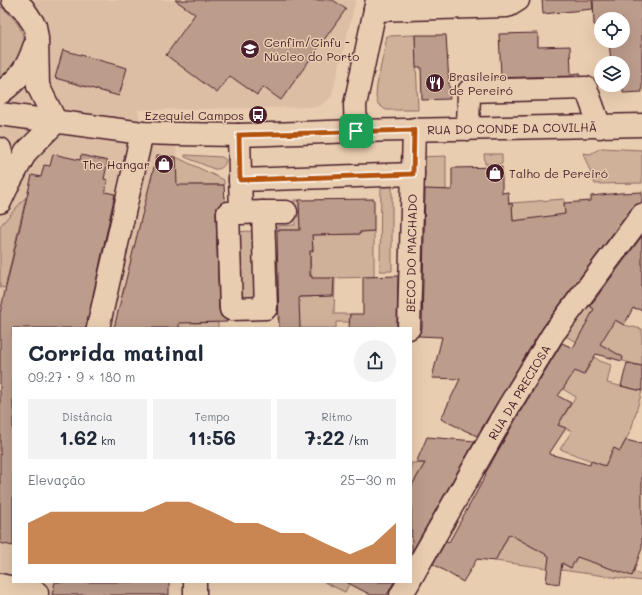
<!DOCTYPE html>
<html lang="pt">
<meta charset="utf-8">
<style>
:root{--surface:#fff;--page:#f2f2f3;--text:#1f2937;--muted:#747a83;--accent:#b45309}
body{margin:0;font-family:Mali,sans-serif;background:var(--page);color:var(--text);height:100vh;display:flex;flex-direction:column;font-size:15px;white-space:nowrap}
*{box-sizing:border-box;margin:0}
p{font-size:13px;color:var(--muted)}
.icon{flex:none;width:22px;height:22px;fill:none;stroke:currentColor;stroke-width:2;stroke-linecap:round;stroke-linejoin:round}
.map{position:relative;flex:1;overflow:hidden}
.details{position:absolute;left:12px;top:327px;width:400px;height:256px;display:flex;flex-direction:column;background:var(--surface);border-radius:0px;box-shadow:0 4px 16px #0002}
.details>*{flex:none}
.buttons{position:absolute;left:594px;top:12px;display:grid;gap:8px}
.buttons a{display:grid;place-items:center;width:36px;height:36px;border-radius:50%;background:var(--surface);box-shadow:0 4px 16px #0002;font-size:20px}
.pin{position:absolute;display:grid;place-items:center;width:34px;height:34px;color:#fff;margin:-17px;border-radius:8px;box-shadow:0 2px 6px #0006}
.round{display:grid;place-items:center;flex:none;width:42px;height:42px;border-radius:21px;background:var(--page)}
.summary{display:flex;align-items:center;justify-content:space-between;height:68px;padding:0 16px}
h1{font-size:22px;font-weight:700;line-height:30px}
.stats{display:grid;grid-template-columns:repeat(3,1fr);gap:6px;height:68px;padding:4px 16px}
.stats div{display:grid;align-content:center;border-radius:0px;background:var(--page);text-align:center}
.stats b{font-size:20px;font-weight:700}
.stats small{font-size:11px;font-weight:400}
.stats p{font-size:11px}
.chart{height:112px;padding:8px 16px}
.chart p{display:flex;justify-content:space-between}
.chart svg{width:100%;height:72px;margin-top:4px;fill:var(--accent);opacity:.7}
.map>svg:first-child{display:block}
.built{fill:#dcbea5}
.green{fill:#cfb19a;stroke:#8c6862}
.building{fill:#bc9c8b;stroke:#4a1f2b}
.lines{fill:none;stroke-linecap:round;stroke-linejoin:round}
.minor-casing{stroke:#4a1f2b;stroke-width:25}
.major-casing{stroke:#4a1f2b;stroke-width:25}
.minor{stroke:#e9cdb0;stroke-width:22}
.major{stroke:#e9cdb0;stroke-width:22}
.route-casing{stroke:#fff;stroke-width:8}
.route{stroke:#b45309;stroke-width:5}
.labels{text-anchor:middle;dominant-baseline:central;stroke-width:3;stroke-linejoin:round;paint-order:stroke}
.poi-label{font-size:12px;fill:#4a1f2b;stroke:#e9cdb0;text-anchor:start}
.street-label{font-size:12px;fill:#4a1f2b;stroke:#e9cdb0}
</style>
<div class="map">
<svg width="642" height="595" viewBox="0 0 642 595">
<rect width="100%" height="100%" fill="#e9cdb0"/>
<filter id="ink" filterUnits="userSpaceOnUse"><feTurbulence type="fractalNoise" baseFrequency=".025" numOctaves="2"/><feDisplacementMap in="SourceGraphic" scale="8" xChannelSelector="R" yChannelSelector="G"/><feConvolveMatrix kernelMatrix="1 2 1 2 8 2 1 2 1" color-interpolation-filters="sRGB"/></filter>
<g filter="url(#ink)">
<!-- built -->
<path class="built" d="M0,0H356L331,98L318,107L138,110L142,133L176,134L179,328H13V582H169V595H0Z"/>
<!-- green -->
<g class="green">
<path d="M0,6C18,20 32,39 20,62C17,70 6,76 0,82Z"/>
<path d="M415,35L418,110H386L378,104L376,97L377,85L387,36Z"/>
<path d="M601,148L642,150V183L595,184L583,153L590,154Z"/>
<path d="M484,154H502V164H485Z"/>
<path d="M185,155L222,157L226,160C225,166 221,170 214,169L185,157Z"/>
<path d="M446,156V190L417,189V157Z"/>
<path d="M176,157L224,180V185H191L194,323L218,322V328H179Z"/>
<path d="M392,180V271H380L381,181Z"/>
<path d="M26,197L5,288L0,287V226Z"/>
<path d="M564,199L565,215L513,221L512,203Z"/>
<path d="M294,200H299L300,230H277V226L295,225Z"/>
<path d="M252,231L255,300L236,301L233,232Z"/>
<path d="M374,231V277L335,278L334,314H350V322H336V328H300L299,319L278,320V297H312L310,251L313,250L312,235L360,234V232Z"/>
<path d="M587,305L624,325L642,329V366L608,357L565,336Z"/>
<path d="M586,352L600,361L611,365L607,383L642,391L631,430L620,451L613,448L605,466L560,449L572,431L558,425L576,397L563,389L574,370L584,375L590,365L581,359Z"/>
<path d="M411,463H425L411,487Z"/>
<path d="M536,483L513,536L571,568L582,546L590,561L632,576L634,570L642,577V581L495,561Z"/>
<path d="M324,582H347L349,584L345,592Z"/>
</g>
<!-- building -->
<g class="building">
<path d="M175,0H333L346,9L281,100L263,87L257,95L230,76L217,93L166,55L195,14Z"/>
<path d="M542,0H592L593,9L543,14Z"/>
<path d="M593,0H642V92L623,93V63H611L609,41H623V19H601V25H594Z"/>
<path d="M538,33V47L570,46L571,74L580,73V76L487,78L501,76L499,34Z"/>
<path d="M415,35H446L450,99L422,100L421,67H416Z"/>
<path d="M63,50L127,68L119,96L55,78Z"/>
<path d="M53,154L80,160L81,155L108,161L104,179L108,180L105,192L115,194L86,328H13V546L0,543V313L32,175L41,177L44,165L50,166Z"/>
<path d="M157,155L176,157L177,185H224L225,201L217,207L216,213L219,309L221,316L227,320V322L179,323V328H114Z"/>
<path d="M502,167V193L508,192L509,204L512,203L513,221L565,214L564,203L591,201V196L620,193L642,192V203L637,204L632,208L543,327L477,436L441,419L460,379L432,378L442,337L418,336L422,328L425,189L452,190V168Z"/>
<path d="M374,199V231L360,232V234L312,235L313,251H310V276H312V278H334L333,296L299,297L300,328H279L277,230H300L299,200Z"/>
<path d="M642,236V310L633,308L624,325L615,320L600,344L623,357L622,361L596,354L583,375L575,371L558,396L571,403L558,425L566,428L549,454L590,465L591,461L605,466L614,448L620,451L626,440L642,444V548L632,576L577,557L571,568L562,563L559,584L546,582L549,556L509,534L495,561L477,559L463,582L433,564L446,541L449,542L486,475L485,474L520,412L562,343L573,348L594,309L590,306Z"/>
<path d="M398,276L397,328H349L350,314H363V277Z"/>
<path d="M627,363L642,366V391L621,386Z"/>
<path d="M427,437L475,441L412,552L411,487L425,463H416Z"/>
<path d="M55,582H169V595H52Z"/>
<path d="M346,582H394L387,595H371Z"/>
</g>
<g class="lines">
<!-- minor casing -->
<g class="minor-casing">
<g id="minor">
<path d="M375,10L506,6L510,5L518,0"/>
<path d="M468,129L469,91L586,88L600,127"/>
<path d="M356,131L355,105L377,0"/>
<path d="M239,135L241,213H228L231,309L266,308L263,212L241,213"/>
<path d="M240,180L413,174"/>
<path d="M263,212H286"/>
<path d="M98,328L142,133"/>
<path d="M409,328L414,129"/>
<path d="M411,578L509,406L553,334L642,215"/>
<path d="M0,585L37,593"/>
<path d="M195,595V582"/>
<path d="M401,595L409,582"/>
</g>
</g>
<!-- major casing -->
<g class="major-casing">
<g id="major">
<path d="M13,0L23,8L35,26L37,38L38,86L56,122"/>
<path d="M0,93C18,80 27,69 34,47"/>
<path d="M0,114L142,133L176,134L239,135L356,131L642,125"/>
<path d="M0,149L4,165L7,187"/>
<path d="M0,202L7,187L26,152L56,122"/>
</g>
</g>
<!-- minor -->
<use href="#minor" class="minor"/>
<!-- major -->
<use href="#major" class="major"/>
</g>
</g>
<g class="lines" filter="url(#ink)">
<!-- route casing -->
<g class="route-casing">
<path id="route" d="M414,130L413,174L240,180L239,135Z"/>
</g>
<!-- route -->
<use href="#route" class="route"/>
</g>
<!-- icons -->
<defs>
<g id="school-disc" transform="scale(1)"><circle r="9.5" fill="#4a1f2b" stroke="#e9cdb0"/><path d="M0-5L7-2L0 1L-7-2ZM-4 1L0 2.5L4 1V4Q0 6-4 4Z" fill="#fff"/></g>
<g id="restaurant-disc" transform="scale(1)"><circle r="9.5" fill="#4a1f2b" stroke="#e9cdb0"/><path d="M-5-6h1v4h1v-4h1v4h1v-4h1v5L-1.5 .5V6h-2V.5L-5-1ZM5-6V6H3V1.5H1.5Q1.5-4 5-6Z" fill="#fff"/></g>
<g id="bus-disc" transform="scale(1)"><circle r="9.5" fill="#4a1f2b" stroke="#e9cdb0"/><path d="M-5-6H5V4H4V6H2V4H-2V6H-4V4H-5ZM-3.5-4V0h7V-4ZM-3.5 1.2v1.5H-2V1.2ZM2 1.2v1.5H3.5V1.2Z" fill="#fff"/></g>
<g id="shop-disc" transform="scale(1)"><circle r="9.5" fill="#4a1f2b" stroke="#e9cdb0"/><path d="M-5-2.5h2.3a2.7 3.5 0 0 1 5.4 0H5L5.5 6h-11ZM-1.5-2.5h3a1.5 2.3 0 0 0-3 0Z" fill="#fff"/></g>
</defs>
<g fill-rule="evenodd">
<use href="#school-disc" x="250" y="49"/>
<use href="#restaurant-disc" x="435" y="83"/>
<use href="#bus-disc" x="258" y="115"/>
<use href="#shop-disc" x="164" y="164"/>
<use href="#shop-disc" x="495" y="173"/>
</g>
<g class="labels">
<!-- poi labels -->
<g class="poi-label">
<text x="264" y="42">Cenfim/Cinfu -<tspan x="264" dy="14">Núcleo do Porto</tspan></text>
<text x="449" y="76">Brasileiro<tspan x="449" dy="14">de Pereiró</tspan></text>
<text x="244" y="115" text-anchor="end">Ezequiel Campos</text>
<text x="150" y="164" text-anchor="end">The Hangar</text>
<text x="509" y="173">Talho de Pereiró</text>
</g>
<!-- street labels -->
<g class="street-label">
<text transform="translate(512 128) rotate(-1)">RUA DO CONDE DA COVILHÃ</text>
<text transform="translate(411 253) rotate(-89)">BECO DO MACHADO</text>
<text transform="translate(519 392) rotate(-59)">RUA DA PRECIOSA</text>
</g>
</g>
</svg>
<div class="buttons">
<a><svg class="icon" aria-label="locate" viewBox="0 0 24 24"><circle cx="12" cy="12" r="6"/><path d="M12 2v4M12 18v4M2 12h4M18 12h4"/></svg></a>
<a><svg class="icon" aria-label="layers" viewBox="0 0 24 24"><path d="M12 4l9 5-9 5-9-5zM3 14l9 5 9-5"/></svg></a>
</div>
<div class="pin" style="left:356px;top:131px;background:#1e9e55"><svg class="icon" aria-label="arrive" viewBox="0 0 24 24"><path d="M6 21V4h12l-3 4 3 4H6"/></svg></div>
<section class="details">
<div class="summary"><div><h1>Corrida matinal</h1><p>09:27 · 9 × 180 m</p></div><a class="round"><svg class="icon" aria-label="share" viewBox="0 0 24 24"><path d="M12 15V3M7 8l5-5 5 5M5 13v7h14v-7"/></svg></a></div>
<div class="stats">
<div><p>Distância</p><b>1.62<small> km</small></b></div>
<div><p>Tempo</p><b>11:56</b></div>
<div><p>Ritmo</p><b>7:22<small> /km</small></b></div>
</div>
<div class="chart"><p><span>Elevação</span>25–30 m</p>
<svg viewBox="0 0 160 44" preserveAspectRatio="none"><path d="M0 44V19L10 12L20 12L30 12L40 12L50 12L60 6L70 6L80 12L90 19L100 19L110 25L120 25L130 32L140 38L150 32L160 19V44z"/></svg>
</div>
</section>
</div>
